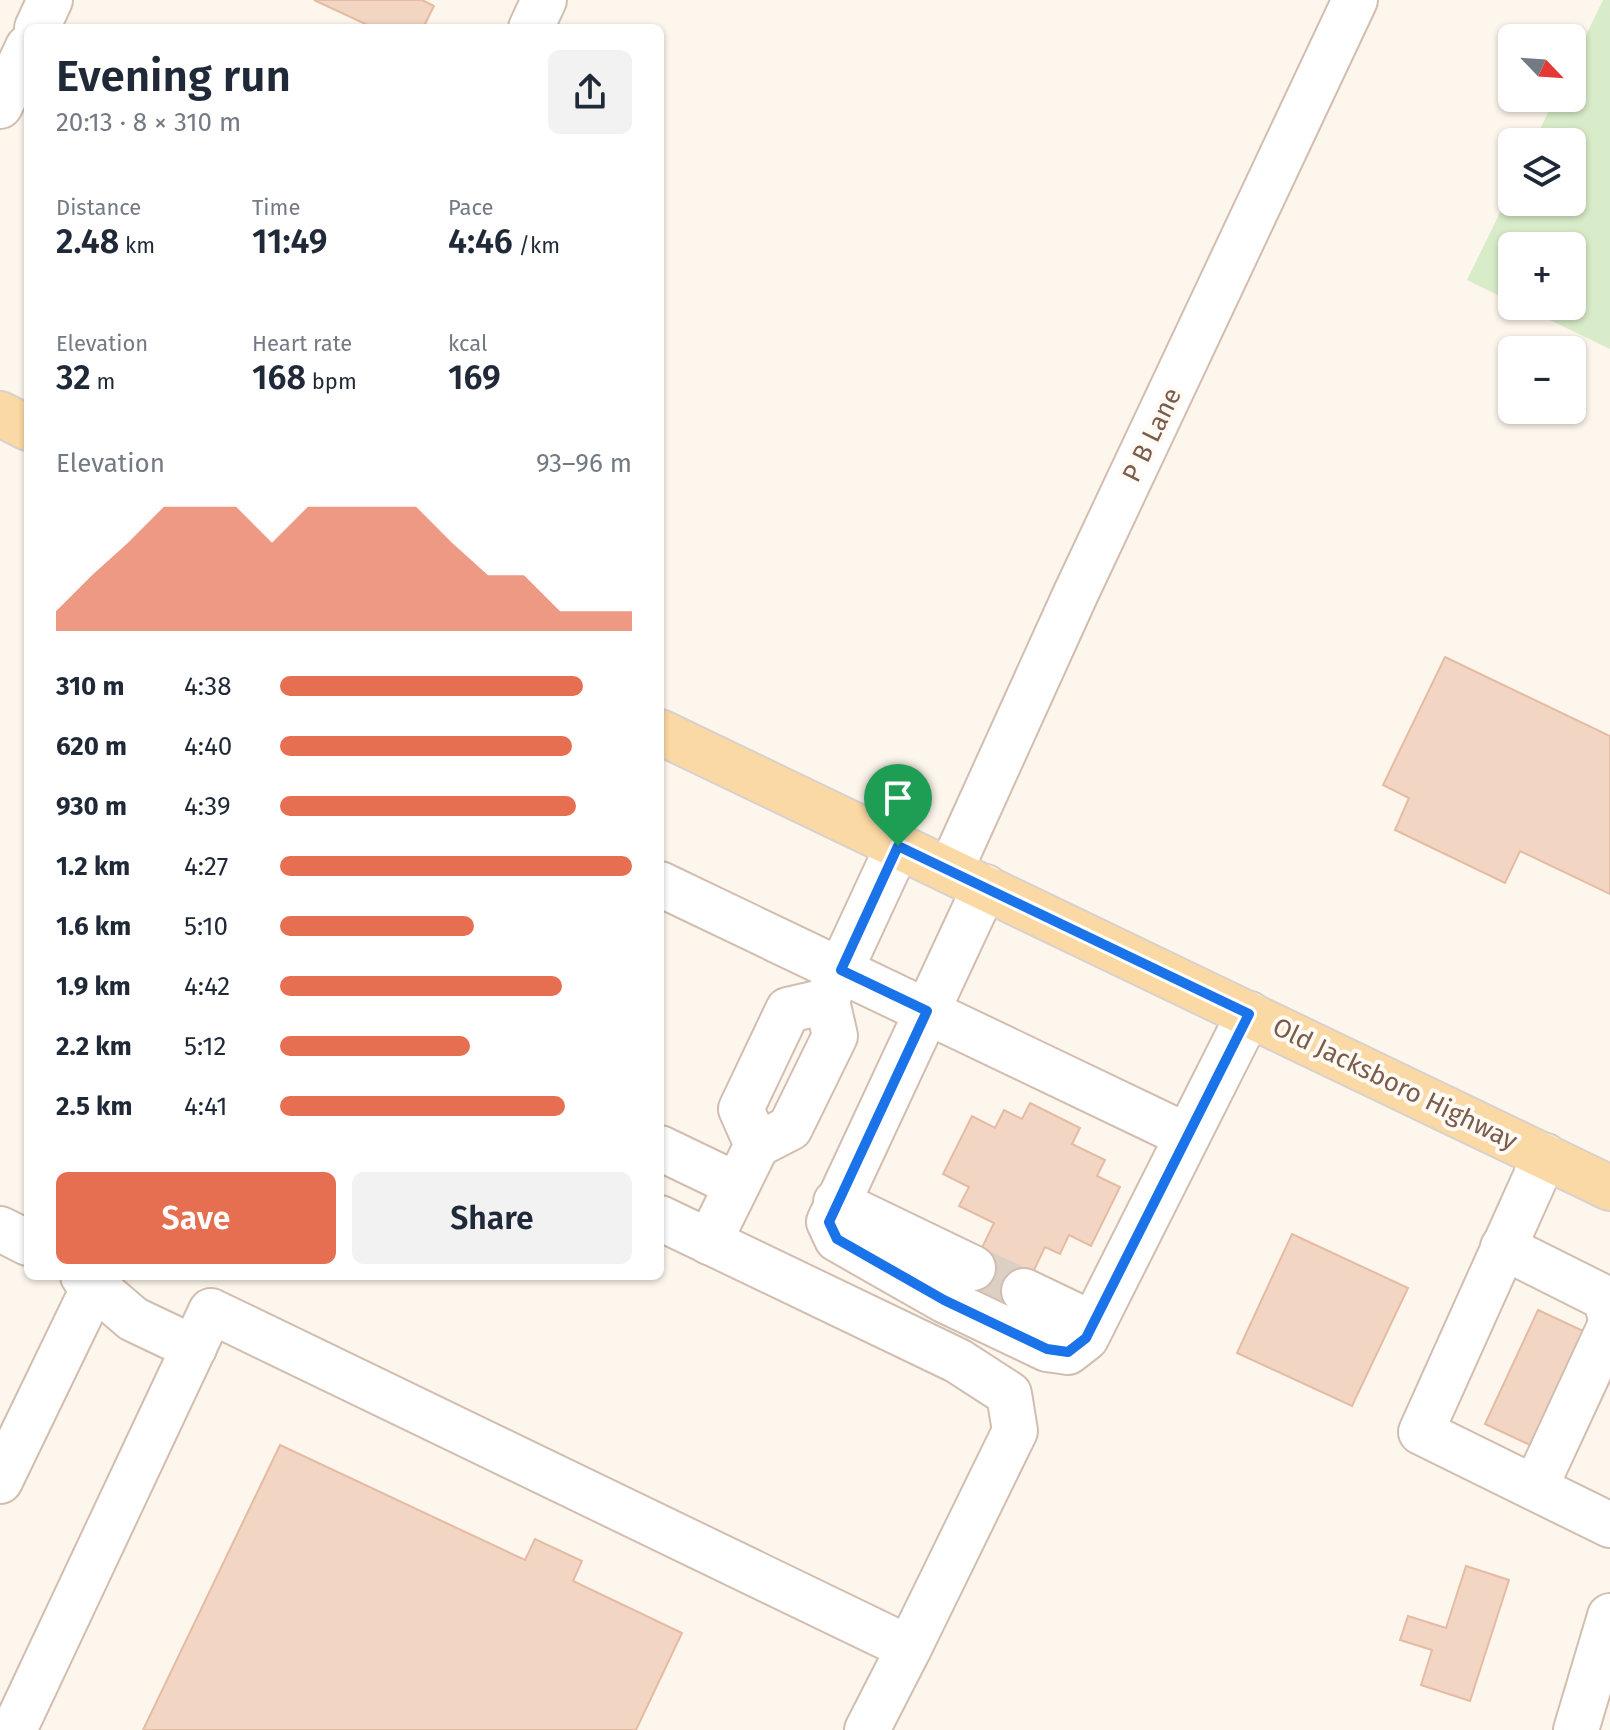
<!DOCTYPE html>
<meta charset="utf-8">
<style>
:root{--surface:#fff;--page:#f2f2f3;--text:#1f2937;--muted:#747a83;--accent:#e76f51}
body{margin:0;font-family:"Fira Sans",sans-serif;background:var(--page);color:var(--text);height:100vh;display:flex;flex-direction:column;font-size:30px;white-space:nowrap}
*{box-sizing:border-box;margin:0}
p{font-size:26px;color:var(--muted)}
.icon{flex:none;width:44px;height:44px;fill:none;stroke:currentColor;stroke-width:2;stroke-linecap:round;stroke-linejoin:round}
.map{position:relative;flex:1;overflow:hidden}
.drawer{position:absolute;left:24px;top:24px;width:640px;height:1256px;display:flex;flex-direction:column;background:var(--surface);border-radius:12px;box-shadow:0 2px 6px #0004}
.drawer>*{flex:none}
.needle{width:52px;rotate:115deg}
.controls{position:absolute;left:1498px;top:24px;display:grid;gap:16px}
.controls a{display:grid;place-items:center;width:88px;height:88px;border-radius:12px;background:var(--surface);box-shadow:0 2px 6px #0004;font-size:40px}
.pin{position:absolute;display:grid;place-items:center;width:68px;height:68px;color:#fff;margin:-82px -34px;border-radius:50% 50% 50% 0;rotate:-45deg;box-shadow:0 0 8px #0007}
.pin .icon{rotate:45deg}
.round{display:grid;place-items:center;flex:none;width:84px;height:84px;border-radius:12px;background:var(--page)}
.headline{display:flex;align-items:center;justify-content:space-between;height:136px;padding:0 32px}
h1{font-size:44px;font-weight:600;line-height:60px}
.figures{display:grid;grid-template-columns:repeat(3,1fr);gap:12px;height:136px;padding:8px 32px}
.figures div{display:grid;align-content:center}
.figures b{font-size:34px;font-weight:600}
.figures small{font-size:22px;font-weight:400}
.figures p{font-size:22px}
.chart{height:224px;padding:16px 32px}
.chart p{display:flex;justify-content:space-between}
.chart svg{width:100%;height:144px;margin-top:8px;fill:var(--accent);opacity:.7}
.primary-button{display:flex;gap:16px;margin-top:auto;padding:16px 32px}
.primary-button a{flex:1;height:92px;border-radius:12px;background:var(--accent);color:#fff;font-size:32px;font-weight:600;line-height:92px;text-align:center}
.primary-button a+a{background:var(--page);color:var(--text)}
ul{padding:0 32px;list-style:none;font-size:26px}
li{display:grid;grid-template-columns:128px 96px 1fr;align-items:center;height:60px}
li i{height:20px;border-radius:10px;background:var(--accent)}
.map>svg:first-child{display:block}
.green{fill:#d8ecc9}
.building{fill:#f3d5c3;stroke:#e6bba3;stroke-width:2}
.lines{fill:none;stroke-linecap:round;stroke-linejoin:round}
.minor-tunnel{stroke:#dcd0c4;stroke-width:44;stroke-dasharray:44 22;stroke-linecap:butt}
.minor-casing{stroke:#d1beb0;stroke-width:48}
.major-casing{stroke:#dad1cd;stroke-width:48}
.minor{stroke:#fff;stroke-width:44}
.major{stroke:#fbd9a5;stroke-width:44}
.route-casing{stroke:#fff;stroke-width:16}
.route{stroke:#1a73e8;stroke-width:10}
.labels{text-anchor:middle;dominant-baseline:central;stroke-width:8;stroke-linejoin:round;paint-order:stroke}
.street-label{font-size:26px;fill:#7a5c4d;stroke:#fffaf3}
</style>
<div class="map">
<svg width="1610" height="1730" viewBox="0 0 1610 1730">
<rect width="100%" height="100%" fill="#fdf6ec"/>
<!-- green -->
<path class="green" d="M1603,0H1610V349L1521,306H1572V246H1512V302L1467,280L1512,188V202H1572V142H1534L1555,98H1572V64Z"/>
<!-- building -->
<g class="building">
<path d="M314,0H422L434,6L423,28H374Z"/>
<path d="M1445,657L1610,736V894L1520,851L1505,883L1395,830L1409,798L1383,785Z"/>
<path d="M1030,1103L1080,1128L1072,1144L1105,1160L1097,1176L1120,1187L1091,1246L1069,1235L1060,1254L1045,1247L1014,1312L963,1287L994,1223L959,1206L969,1187L943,1174L972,1116L995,1128L1004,1110L1022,1119Z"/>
<path d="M1292,1234L1408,1288L1352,1406L1237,1353Z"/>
<path d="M1538,1310L1594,1336L1541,1450L1485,1424Z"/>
<path d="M280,1445L525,1560L535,1539L582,1561L573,1581L682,1633L636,1730H143Z"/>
<path d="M1466,1566L1509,1580L1470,1701L1421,1685L1432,1650L1400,1640L1408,1616L1446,1628Z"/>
</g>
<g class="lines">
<!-- minor-tunnel -->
<path class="minor-tunnel" d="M973,1268L1024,1291"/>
<!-- minor casing -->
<g class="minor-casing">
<g id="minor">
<path d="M37,28L50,0"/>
<path d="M531,28L544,0"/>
<path d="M0,106L28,47"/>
<path d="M950,871L1076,593L1355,0"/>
<path d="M660,884L1187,1136"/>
<path d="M985,887L829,1222L837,1239L944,1300L1047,1349L1068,1352L1086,1338L1249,1014"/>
<path d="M829,995L898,846"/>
<path d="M660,1148L737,1185"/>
<path d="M1545,1156L1421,1432L1610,1525"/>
<path d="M836,1202L973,1268"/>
<path d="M660,1218L958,1361L1009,1394L1015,1431L909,1648"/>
<path d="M0,1229L28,1243"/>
<path d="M709,1242L757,1145L790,1128L835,1036L827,1001L788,1010L741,1109L757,1145"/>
<path d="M1503,1247L1605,1298L1610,1315"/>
<path d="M83,1276L133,1319L194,1348"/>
<path d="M1024,1291L1093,1324"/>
<path d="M0,1481L99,1276"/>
<path d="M1535,1488L1610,1326"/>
<path d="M14,1730L211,1311L909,1648L867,1730"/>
<path d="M1576,1730L1610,1616"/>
</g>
</g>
<!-- major casing -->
<g class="major-casing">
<g id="major">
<path d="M0,414L28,428"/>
<path d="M660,732L1610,1188"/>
</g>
</g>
<!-- minor -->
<use href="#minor" class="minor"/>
<!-- major -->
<use href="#major" class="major"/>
</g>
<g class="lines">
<!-- route casing -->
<g class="route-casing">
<path id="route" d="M898,846L1249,1014L1093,1324L1086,1338L1068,1352L1047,1349L944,1300L837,1239L829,1222L927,1011L841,970Z"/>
</g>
<!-- route -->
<use href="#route" class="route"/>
</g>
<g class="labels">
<!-- street labels -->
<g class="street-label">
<text transform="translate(1152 435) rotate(-64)">P B Lane</text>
<text transform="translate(1395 1084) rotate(26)">Old Jacksboro Highway</text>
</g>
</g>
</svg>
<div class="controls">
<a><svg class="needle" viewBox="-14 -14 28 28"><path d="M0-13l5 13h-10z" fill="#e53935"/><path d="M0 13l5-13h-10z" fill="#747a83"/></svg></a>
<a><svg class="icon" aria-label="layers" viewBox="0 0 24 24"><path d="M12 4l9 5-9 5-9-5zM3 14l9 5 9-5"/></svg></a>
<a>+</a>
<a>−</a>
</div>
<div class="pin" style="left:898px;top:846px;background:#1e9e55"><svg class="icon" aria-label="arrive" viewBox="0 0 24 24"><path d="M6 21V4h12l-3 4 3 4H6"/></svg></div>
<section class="drawer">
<div class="headline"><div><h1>Evening run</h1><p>20:13 · 8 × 310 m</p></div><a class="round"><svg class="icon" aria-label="share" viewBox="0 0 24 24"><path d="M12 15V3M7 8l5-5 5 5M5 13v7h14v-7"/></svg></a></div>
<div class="figures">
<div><p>Distance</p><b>2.48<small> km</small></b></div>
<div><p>Time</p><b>11:49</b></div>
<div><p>Pace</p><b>4:46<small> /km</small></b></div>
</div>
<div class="figures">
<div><p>Elevation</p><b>32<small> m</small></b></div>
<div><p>Heart rate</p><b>168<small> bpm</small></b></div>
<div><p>kcal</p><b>169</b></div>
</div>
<div class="chart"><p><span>Elevation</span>93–96 m</p>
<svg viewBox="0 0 160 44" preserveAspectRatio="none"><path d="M0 44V38L10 27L20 17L30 6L40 6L50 6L60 17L70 6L80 6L90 6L100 6L110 17L120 27L130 27L140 38L150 38L160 38V44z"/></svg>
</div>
<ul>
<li><b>310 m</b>4:38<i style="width:86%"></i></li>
<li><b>620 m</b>4:40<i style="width:83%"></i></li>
<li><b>930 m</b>4:39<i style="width:84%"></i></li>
<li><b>1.2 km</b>4:27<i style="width:100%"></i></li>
<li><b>1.6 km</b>5:10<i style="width:55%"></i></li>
<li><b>1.9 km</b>4:42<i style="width:80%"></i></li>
<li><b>2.2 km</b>5:12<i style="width:54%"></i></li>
<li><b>2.5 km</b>4:41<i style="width:81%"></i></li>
</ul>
<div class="primary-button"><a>Save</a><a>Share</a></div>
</section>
</div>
